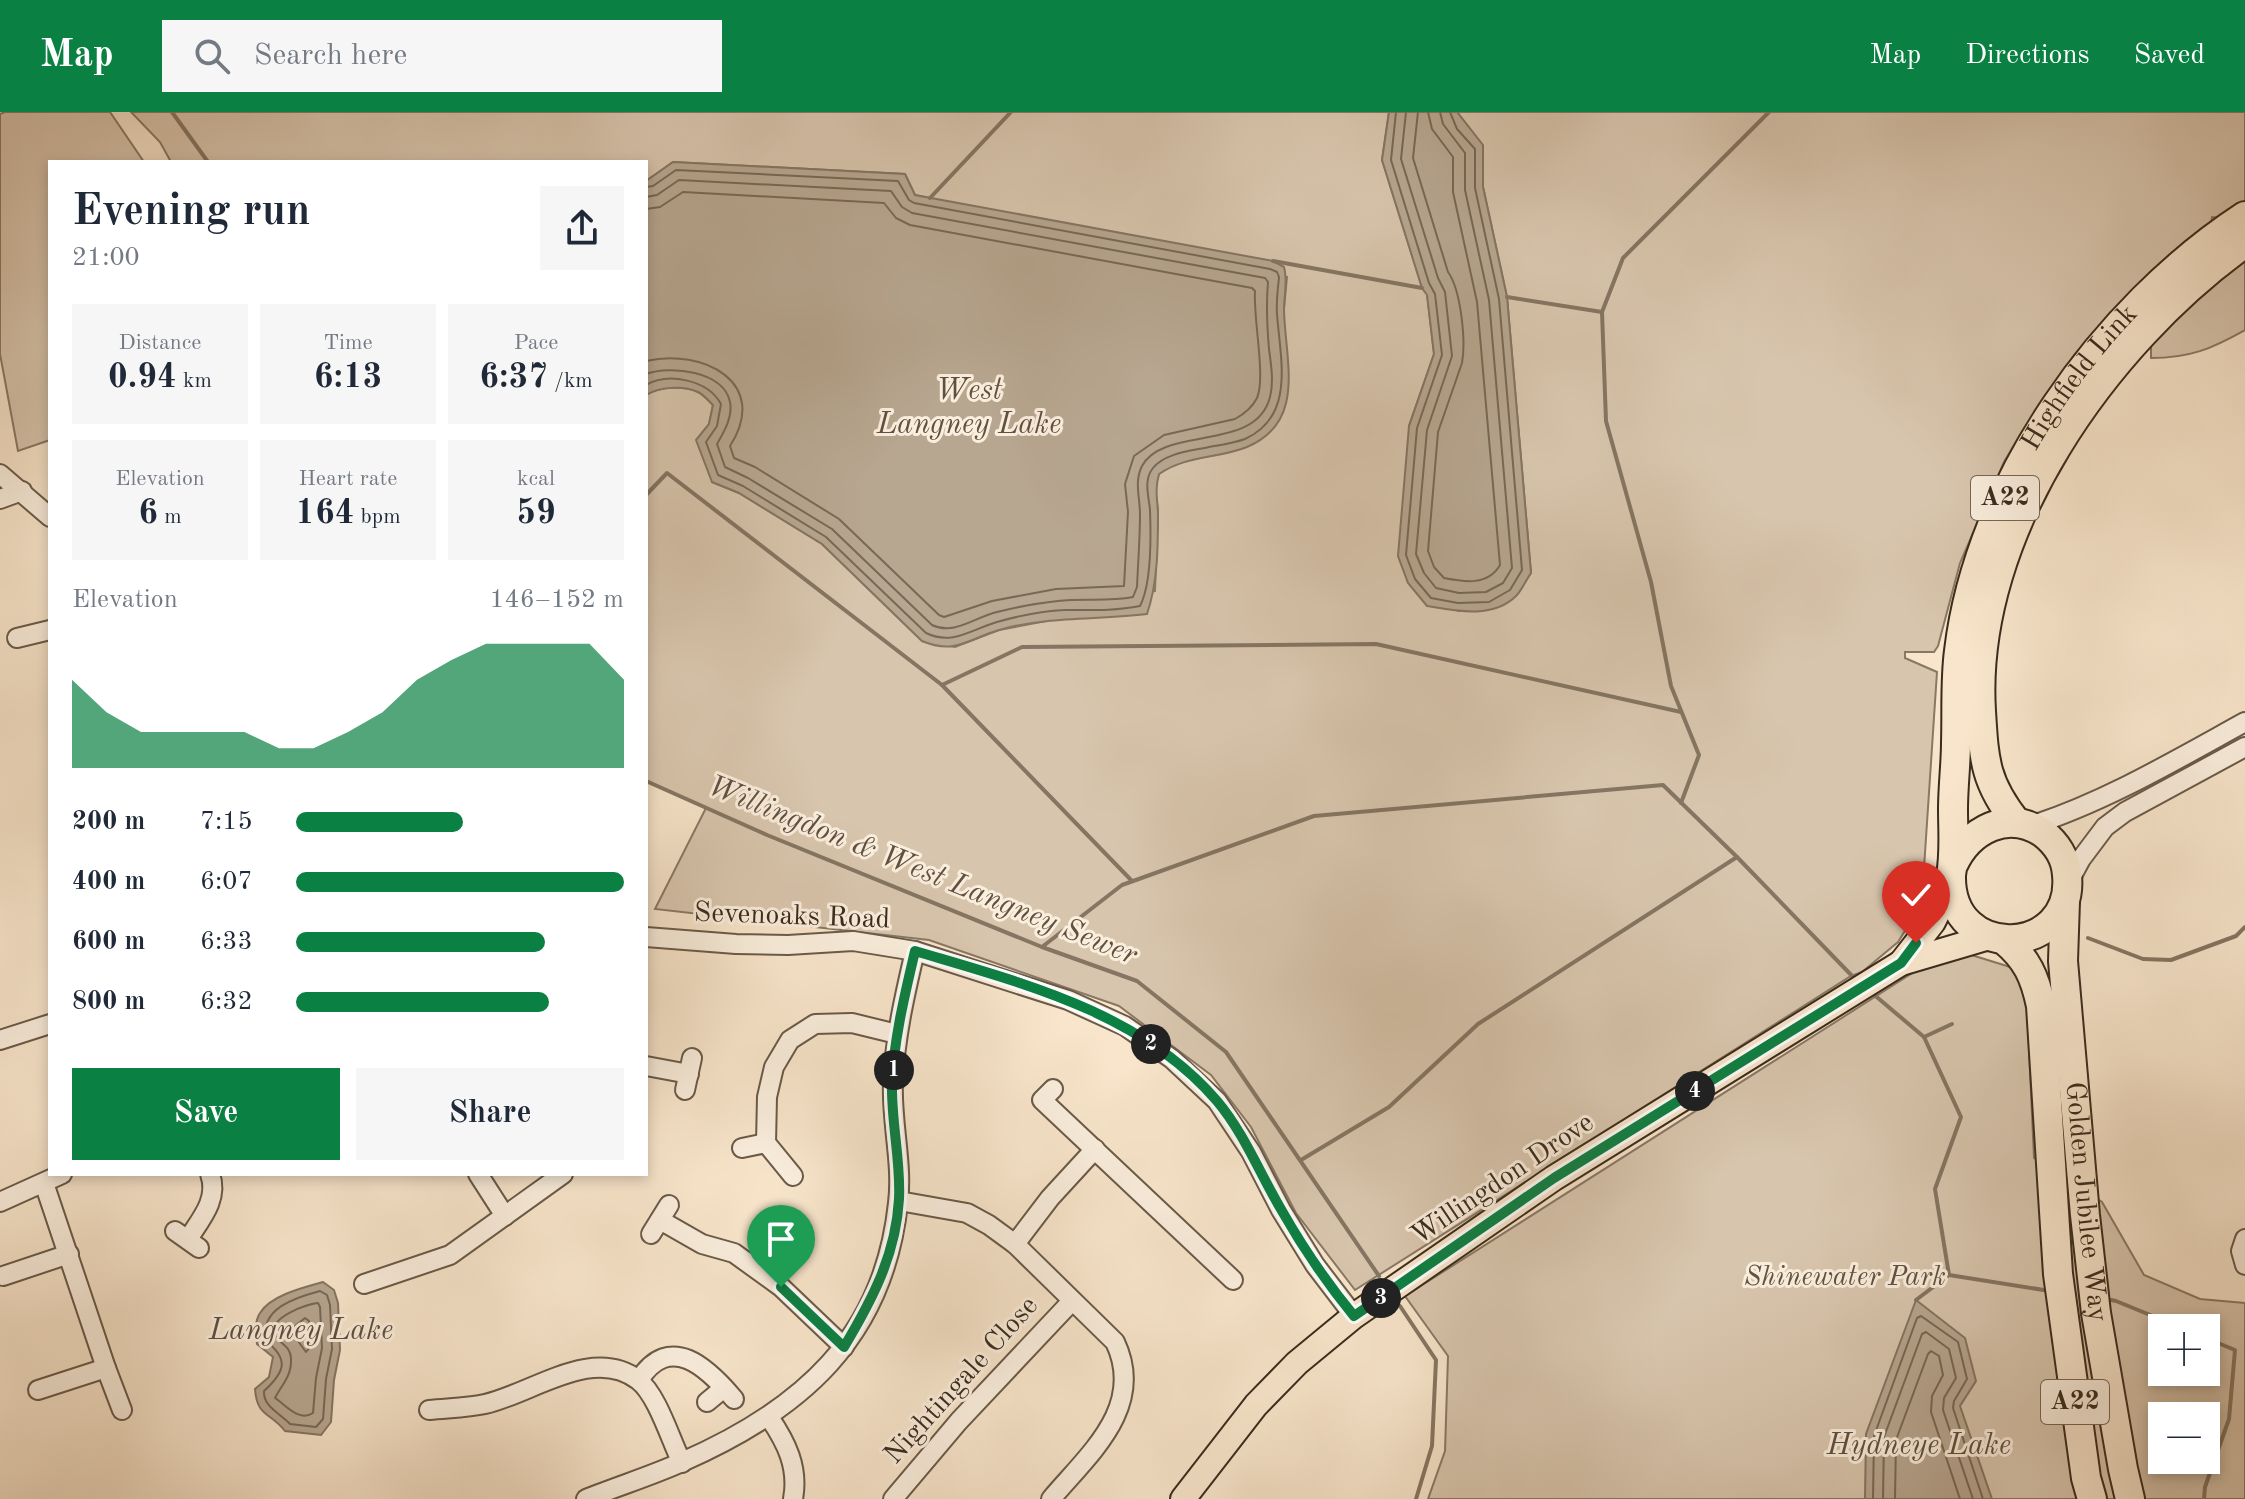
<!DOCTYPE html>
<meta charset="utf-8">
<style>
:root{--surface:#fff;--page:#f6f6f7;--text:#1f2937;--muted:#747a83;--accent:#0b8043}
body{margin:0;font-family:"Old Standard TT",serif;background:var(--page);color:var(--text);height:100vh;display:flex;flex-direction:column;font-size:30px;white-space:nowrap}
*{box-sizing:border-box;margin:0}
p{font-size:26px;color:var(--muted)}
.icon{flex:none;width:44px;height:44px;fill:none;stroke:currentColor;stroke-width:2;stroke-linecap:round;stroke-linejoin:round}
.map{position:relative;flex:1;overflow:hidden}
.drawer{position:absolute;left:48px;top:48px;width:600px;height:1016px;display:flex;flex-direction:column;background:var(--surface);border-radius:0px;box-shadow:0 4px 12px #0003}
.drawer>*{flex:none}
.buttons{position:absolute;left:2148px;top:1202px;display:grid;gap:16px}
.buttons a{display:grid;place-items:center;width:72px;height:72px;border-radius:0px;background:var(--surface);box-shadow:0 4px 12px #0003;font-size:40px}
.pin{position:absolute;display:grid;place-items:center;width:68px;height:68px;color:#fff;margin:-82px -34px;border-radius:50% 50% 50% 0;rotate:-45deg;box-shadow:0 0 8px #0007}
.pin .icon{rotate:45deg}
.km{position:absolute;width:40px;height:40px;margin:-20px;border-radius:50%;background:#222;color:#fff;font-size:22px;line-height:40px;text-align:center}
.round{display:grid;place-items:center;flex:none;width:84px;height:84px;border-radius:0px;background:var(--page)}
.headline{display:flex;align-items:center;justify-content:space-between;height:136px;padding:0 24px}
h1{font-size:44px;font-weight:800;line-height:60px}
.figures{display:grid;grid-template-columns:repeat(3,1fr);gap:12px;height:136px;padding:8px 24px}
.figures div{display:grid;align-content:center;border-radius:0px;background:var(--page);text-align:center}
.figures b{font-size:34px;font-weight:800}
.figures small{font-size:22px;font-weight:400}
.figures p{font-size:22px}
.chart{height:224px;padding:16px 24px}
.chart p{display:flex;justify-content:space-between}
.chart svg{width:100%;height:144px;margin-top:8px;fill:var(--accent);opacity:.7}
.cta{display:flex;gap:16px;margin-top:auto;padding:16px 24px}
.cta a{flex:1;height:92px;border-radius:0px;background:var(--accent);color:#fff;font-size:32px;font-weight:800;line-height:92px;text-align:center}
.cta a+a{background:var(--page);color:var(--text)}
ul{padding:0 24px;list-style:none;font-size:26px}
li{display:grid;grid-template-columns:128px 96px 1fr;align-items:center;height:60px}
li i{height:20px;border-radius:10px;background:var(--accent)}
header{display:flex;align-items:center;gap:48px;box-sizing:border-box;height:112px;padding:0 40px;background:var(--accent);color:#fff}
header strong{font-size:38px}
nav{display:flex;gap:44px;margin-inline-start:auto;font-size:28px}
.search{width:560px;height:72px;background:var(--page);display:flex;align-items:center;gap:20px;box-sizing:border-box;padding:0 28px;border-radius:0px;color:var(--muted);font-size:30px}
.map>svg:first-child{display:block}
.green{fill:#d8c5ad;stroke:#897865;stroke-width:2;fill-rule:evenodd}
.water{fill:#b7a690;stroke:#857562;stroke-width:2}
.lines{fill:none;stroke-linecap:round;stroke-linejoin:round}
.shore{stroke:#786856;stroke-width:2}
.stream{stroke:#857562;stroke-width:4}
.minor-casing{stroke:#6a5a48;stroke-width:22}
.major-casing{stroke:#3a2b1d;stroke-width:28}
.highway-casing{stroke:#3a2b1d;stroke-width:32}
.minor{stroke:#faeedd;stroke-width:18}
.major{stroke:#f8e5cb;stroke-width:24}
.highway{stroke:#f8e5cb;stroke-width:28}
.route-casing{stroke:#fff;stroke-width:16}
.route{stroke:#0b8043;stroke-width:10}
.labels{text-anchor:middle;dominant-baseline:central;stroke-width:6;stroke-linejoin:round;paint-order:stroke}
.shield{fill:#faeedd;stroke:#746657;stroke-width:2}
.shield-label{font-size:26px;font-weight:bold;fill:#3a2b1d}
.street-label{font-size:28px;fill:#3a2b1d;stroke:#faeedd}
.park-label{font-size:28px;font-style:italic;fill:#625241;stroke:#faeedd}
.water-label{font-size:30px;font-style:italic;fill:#605040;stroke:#faeedd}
</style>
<header>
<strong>Map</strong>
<div class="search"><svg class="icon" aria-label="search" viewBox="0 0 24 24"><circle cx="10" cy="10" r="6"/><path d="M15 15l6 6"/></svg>Search here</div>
<nav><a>Map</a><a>Directions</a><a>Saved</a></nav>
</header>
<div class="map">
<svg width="2245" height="1387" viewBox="0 0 2245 1387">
<rect width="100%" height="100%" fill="#f8e5cb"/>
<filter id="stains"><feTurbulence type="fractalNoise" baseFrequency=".0025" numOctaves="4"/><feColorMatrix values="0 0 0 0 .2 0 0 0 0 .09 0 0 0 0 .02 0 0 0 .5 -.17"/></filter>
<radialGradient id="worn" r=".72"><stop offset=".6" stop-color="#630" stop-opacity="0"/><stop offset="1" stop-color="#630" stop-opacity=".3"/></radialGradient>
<!-- green -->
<g class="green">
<path d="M5,0H110L144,50H50V328L18,339L0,242V2Z"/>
<path d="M131,0H1389L1382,48L1422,175L1427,182L1434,242L1409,314L1458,499C1499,498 1508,496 1531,461L1507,185L1483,75V34L1457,0H2245V90L2224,106L2212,105L2211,114L2146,167L2075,242L2023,318L2004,350L1960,451L1938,534L1934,540H1905V546L1937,560L1923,771L1919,788L1911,809L1898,830L1862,860L1851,864L1355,1178L1296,1101L1251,1015L1211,963L1119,894L929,828L655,797L706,696L646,669V283C659,275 683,273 698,280C703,282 708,289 713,293L709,312L712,370L739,381L822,432L922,529L955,535L999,518L1062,506L1155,479L1158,398L1155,376L1159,362L1174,352L1246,335L1284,196L1287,165L915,83L905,62L673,50L646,69V50H171L160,30Z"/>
<path d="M2245,149V218C2211,237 2190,246 2151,246V229L2230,159Z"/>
<path d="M1965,841L2010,855L2026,872L2034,1046L2102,1090L2144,1163L2200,1187L2245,1191V1387H1428L1445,1339L1448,1244L1405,1184L1914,860ZM2162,1216H2206V1260H2162ZM2162,1304H2206V1348H2162Z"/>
</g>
<!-- water -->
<g class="water">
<path d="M1389,0H1457L1483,33V75L1507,185L1531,461C1526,468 1522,478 1516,484C1493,507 1456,499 1427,494L1408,471L1398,444L1409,314L1434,242L1427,183L1422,176L1382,48Z"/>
<path d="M673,50L905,62L915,83L1273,149L1284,155C1288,169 1284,183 1284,198C1285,248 1307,310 1247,335C1217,347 1187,343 1159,362C1155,376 1157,386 1158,400C1158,434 1158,470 1147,502C1098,508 1047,504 999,518C968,527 955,543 922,529L822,432L739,381L712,370L696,328L709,312L713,293C709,289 703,282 698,280C683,273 659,275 646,283V69Z"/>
<path d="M323,1170L334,1178L338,1191L340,1238L334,1268L331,1310L321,1323L285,1319C270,1300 257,1305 255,1277L269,1265L273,1245L257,1232C256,1222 254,1210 260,1201C271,1183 305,1175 323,1170Z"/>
<path d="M1916,1188L1965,1226L1976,1269L1960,1294L1992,1387H1865L1866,1322Z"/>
</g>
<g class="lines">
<!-- shore -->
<g class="shore">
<path d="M1396,0L1391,48L1429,171L1435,182L1442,243L1417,316L1406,443L1415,467L1431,486L1458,491L1489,490L1510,478L1522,458L1499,187L1475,76V37L1457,17L1450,0"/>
<path d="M1406,0L1401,47L1438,166L1445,180L1452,244L1427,318L1416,442L1424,461L1436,476L1459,481L1486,480L1503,471L1512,456L1489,188L1465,78V41L1443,12L1440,0"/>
<path d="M1418,0L1413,46L1448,160C1461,178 1466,229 1462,251L1438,320L1428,439L1434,455L1444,466C1464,470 1488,474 1500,453L1477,190L1453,80V45L1432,17L1428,0"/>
<path d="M646,75L653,74L676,58L898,69L909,88L914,91L1270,157L1277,160L1279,165C1278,177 1276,189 1277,202C1280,246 1296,304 1245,327C1234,331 1221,333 1209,335C1191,339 1165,341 1153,356C1143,368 1149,385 1150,398C1151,424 1152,471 1140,494C1115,499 1091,498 1065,498C1044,499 1018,504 997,510C972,517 953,534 926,521L826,425L743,374L718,363L706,330L717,314L721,292C708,268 669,260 646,273"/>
<path d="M646,85L657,83L679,68L891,79L902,95L912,101L1265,166L1268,170C1266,193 1267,214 1269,237C1271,252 1274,270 1270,285C1256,341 1164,313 1142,354C1134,370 1140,385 1140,402C1140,426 1138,451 1137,475L1133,485C1108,490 1083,486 1058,489C1038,491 1017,495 997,500C975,505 954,524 932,513L832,417L748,366L725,355L717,332C724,320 733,305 730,290C724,259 670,253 646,262"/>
<path d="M646,97L660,95L683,80L884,91L896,106L910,113L1252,176L1255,179C1253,206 1266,265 1257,286C1252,296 1244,302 1235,307L1164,323L1134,344L1125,372L1128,400L1124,474L1056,477L992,489L944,505L939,503L839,407L755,355L734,346L730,334C771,270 702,236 646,249"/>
<path d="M320,1179L327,1183L330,1193L332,1237L326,1267L323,1307L316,1315L290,1312C280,1301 263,1295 264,1279C286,1259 289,1247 265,1228C261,1196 294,1186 320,1179Z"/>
<path d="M318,1191L320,1195L322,1236L316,1266L313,1301C299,1310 287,1294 275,1286C282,1272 292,1264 291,1246C290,1232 277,1231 274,1221C270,1205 307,1192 318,1191Z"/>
<path d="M305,1206L309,1209L310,1235L306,1240L290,1218Z"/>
<path d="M1873,1387L1874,1324L1917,1206L1921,1204L1958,1230L1967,1267L1954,1289L1953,1296L1983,1387"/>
<path d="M1883,1387L1884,1325L1922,1222L1926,1220L1949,1237L1956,1266L1944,1286L1943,1298L1973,1387"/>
<path d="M1895,1387L1896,1328L1928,1242L1931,1239L1939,1244L1943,1263L1932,1284L1931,1300L1960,1387"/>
</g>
<!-- stream -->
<g class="stream">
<path d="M172,0L208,50"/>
<path d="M930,86L1011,0"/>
<path d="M1273,149L1422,176"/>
<path d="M1507,185L1602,200"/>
<path d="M646,383L667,361L942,573L1132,769"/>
<path d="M942,573L1022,535L1376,532L1681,600"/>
<path d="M646,669L767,723L1042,835L1137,869L1226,940L1379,1164"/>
<path d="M1681,691L1699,643L1671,574L1651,470L1606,309L1602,200L1623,146L1769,0"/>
<path d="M2088,826L2143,847L2171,848L2236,824L2245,815"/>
<path d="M1042,835L1122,773L1314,704L1663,673L1737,745L1856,868"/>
<path d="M1872,881L1924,925L1961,1005L1935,1077L1949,1163"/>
<path d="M1924,925L1952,912"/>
<path d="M1301,1048L1389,995L1478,912L1737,745"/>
<path d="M1949,1163L2050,1179"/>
<path d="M2106,1187L2116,1189L2182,1216"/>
<path d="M1916,1188L1949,1163"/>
<path d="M1400,1194L1436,1248L1432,1334L1416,1387"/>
<path d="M2204,1387L2205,1375L2229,1307L2235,1238L2206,1226"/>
</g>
<!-- minor casing -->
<g class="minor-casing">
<g id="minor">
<path d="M0,362L50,405"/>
<path d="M0,387L22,379"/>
<path d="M17,526L50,518"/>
<path d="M2030,714C2105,690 2176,648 2245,610"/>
<path d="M2068,771L2081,747L2105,715L2125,700L2245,635"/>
<path d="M646,825L736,832L788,833L853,829L915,839L1068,888L1125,914L1172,947L1217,989L1251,1040L1281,1098L1315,1153L1354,1204"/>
<path d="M0,928L50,912"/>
<path d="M646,954L689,962"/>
<path d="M1053,977L1042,988L1233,1168"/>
<path d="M685,978L692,946"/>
<path d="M742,1036L766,1031"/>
<path d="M478,1062L505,1104"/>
<path d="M793,1064L766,1031L767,985L774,955L790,928L815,912L852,911L897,922"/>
<path d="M44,1071L106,1256L122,1298"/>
<path d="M899,1089L967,1101L989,1113L1015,1132L1115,1230C1146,1295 1089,1342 1051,1387"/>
<path d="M0,1090L62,1062"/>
<path d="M660,1108L702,1132L734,1141L781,1175L844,1235"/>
<path d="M175,1119L199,1136"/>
<path d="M651,1122L669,1093"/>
<path d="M188,1127C201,1107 219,1087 210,1062"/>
<path d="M2245,1127L2241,1139L2245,1153"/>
<path d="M1015,1132L1050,1086L1095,1037"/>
<path d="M3,1164L69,1142"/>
<path d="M364,1172L450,1143L563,1062"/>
<path d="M639,1268C670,1220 707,1255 734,1287"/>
<path d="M38,1278L106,1256"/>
<path d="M707,1290L724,1276"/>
<path d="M429,1298C448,1296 467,1296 485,1292C531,1282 593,1233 638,1268C657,1282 671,1329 682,1351"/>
<path d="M769,1305C786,1330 799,1355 793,1387"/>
<path d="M586,1387C618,1374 651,1364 682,1350C801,1298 884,1226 898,1091C903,1051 891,1010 893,970C895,925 905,882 915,839"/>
<path d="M893,1387L959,1309L1072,1189"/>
</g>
</g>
<!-- major casing -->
<g class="major-casing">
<g id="major">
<path d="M1901,851L1933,810L1951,774"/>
<path d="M1183,1387L1256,1293L1297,1251L1354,1204L1554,1066L1901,851L1989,825"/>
</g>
</g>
<!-- highway casing -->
<g class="highway-casing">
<g id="highway">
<path d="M2017,711C1985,671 1984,649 1981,599C1970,420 2105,231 2245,131"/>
<path id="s1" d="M1953,753C1969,718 2008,697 2043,721C2056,731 2066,746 2067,763C2075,845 1949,852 1951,763C1955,742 1953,719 1953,697C1953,674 1956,652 1956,630C1957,600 1955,569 1959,539C1979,370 2104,196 2245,104"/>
<path id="s2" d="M2065,789L2063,849L2085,1103L2096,1201L2123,1357L2130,1387"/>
<path d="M2004,828C2027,847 2035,865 2041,894L2058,1162L2086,1366L2092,1387"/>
</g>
</g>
<!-- minor -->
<use href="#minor" class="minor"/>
<!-- major -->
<use href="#major" class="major"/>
<!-- highway -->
<use href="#highway" class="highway"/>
</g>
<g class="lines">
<!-- route casing -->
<g class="route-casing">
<path id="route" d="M781,1175L844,1235C872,1188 896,1143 899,1087C901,1049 891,1010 892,971C894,926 905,882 915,839C1022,871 1141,900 1217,989C1244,1021 1260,1062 1282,1099C1303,1136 1327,1171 1354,1204L1554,1066L1901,851L1916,831"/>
</g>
<!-- route -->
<use href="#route" class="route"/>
</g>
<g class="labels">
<!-- shield labels -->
<g class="shield">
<rect x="1971" y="364" width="68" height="44" rx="6"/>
<rect x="2041" y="1268" width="68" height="44" rx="6"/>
</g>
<g class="shield-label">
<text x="2005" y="386">A22</text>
<text x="2075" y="1290">A22</text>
</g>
<!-- street labels -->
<g class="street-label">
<text stroke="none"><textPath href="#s1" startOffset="882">Highfield Link</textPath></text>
<text transform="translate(792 805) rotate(2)">Sevenoaks Road</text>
<text transform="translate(1503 1068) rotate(-34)">Willingdon Drove</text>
<text stroke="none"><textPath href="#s2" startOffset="302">Golden Jubilee Way</textPath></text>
<text transform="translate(962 1269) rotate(-48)">Nightingale Close</text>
</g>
<!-- park labels -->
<g class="park-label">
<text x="1845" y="1166">Shinewater Park</text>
</g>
<!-- water labels -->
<g class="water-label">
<text x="969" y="279">West<tspan x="969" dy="34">Langney Lake</tspan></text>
<text transform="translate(922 759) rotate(22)">Willingdon &amp; West Langney Sewer</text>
<text x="301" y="1219">Langney Lake</text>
<text x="1919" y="1334">Hydneye Lake</text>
</g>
</g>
<rect width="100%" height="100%" filter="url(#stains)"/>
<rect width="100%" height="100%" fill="url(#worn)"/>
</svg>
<div class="buttons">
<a>+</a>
<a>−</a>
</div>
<div class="pin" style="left:781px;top:1175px;background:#1e9e55"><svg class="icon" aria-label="arrive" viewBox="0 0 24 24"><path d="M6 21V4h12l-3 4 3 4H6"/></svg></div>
<div class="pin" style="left:1916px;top:831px;background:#d93025"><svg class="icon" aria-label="check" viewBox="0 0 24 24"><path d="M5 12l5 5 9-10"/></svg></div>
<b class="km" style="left:894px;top:958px">1</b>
<b class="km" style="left:1151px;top:932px">2</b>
<b class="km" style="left:1381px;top:1186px">3</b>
<b class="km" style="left:1695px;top:979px">4</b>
<section class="drawer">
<div class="headline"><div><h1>Evening run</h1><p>21:00</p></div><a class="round"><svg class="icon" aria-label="share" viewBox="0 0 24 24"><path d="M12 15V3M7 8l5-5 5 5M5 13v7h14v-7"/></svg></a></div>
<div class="figures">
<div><p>Distance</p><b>0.94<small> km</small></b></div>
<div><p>Time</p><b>6:13</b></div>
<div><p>Pace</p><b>6:37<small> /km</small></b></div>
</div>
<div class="figures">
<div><p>Elevation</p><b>6<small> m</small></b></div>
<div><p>Heart rate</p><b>164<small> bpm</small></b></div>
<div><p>kcal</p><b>59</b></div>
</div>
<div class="chart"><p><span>Elevation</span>146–152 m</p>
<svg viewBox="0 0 160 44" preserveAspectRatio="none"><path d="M0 44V17L10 27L20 33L30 33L40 33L50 33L60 38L70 38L80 33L90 27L100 17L110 11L120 6L130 6L140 6L150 6L160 17V44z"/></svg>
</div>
<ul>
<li><b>200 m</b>7:15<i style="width:51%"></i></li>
<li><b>400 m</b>6:07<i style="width:100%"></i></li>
<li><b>600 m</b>6:33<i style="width:76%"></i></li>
<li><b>800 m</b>6:32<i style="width:77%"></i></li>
</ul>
<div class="cta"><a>Save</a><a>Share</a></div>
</section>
</div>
